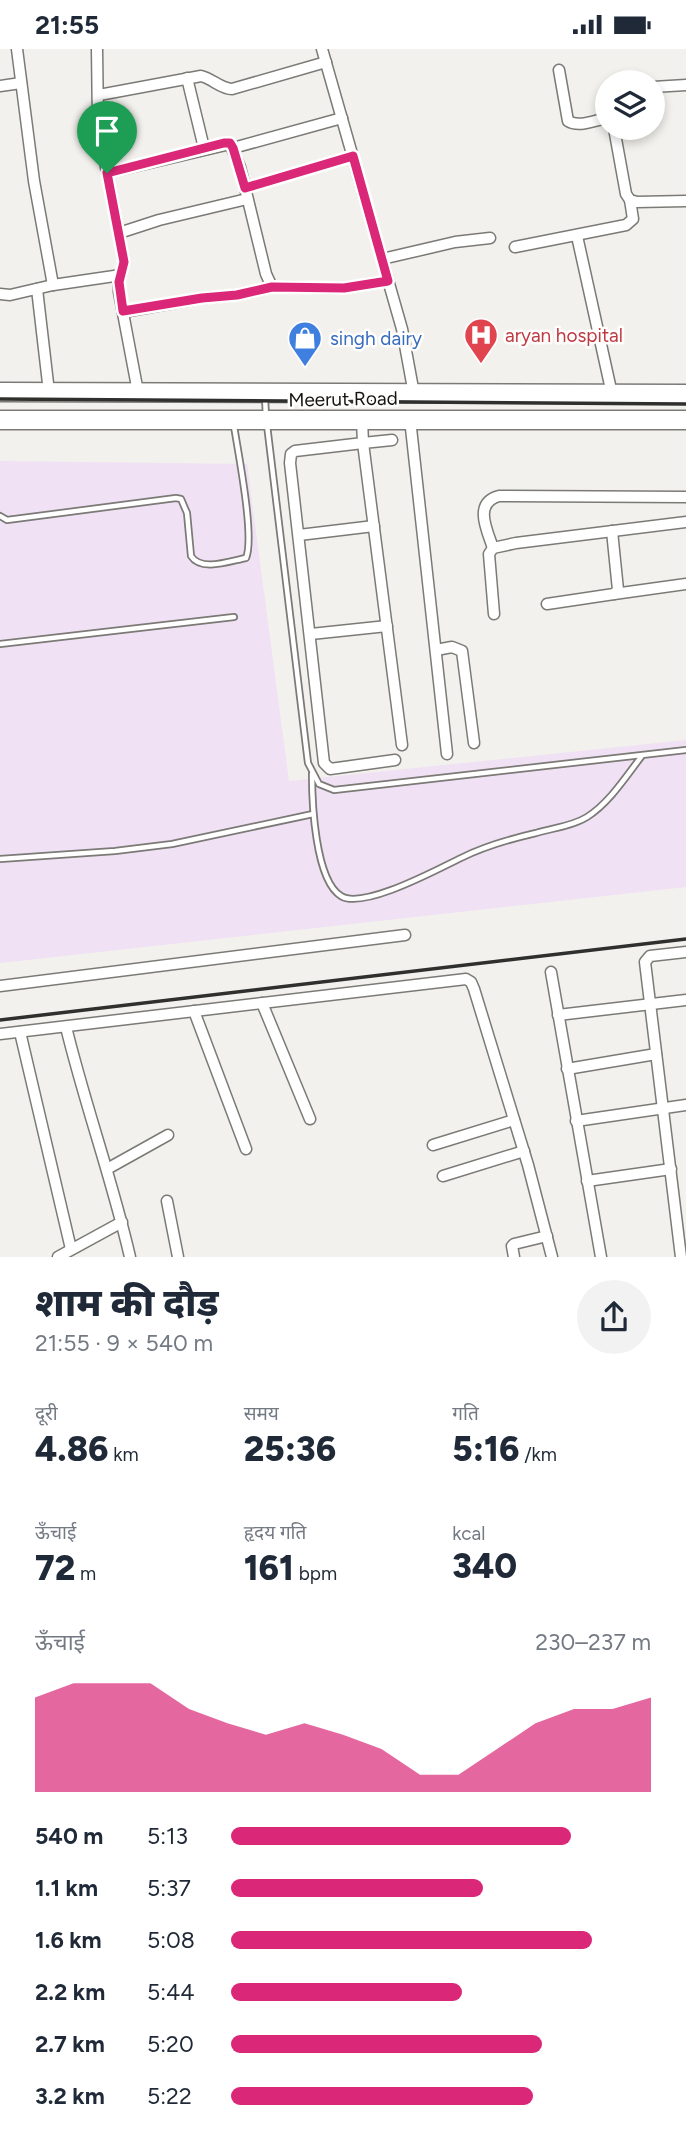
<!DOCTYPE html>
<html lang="hi">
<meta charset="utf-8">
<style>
:root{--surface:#fff;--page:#f2f2f3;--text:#1f2937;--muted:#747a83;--accent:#db2777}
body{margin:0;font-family:Figtree,"Noto Sans Devanagari",sans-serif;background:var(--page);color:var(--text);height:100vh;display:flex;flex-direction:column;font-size:26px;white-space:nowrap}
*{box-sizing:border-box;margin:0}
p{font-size:23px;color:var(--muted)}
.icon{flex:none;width:38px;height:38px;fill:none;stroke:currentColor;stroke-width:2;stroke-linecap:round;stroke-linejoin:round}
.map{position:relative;height:1208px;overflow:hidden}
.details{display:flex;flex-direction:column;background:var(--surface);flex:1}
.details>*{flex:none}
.fabs{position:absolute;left:595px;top:21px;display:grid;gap:14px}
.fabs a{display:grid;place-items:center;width:70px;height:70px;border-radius:50%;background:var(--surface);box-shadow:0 4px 10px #0003;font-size:35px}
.pin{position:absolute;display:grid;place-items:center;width:60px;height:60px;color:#fff;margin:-72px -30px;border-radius:50% 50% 50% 0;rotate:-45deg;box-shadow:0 0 7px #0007}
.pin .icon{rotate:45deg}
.round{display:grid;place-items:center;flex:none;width:74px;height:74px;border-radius:37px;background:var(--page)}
.head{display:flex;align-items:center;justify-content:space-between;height:119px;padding:0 35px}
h1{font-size:38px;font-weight:800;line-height:52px}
.metrics{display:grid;grid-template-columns:repeat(3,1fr);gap:10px;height:119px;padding:7px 35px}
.metrics div{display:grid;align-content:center}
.metrics b{font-size:35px;font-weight:800}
.metrics small{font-size:19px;font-weight:400}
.metrics p{font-size:19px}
.chart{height:196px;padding:14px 35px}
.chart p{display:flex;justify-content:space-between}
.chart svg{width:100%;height:126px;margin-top:7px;fill:var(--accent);opacity:.7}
ul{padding:0 35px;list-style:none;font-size:23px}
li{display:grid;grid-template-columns:112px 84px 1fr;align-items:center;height:52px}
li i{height:18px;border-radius:9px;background:var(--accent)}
.status{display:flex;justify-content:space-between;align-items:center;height:49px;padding:0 35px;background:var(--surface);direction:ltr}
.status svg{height:19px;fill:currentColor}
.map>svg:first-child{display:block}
.industrial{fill:#f0e1f4}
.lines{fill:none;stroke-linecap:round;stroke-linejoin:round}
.lane-casing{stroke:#7b7a76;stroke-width:8}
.street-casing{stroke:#7b7a76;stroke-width:13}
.highway-casing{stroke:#7b7a76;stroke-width:21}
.lane{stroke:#fff;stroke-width:4.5}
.street{stroke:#fff;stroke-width:10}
.highway{stroke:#fff;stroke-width:18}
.rail{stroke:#2f2f2d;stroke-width:3.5}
.route-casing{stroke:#fff;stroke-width:14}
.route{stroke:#db2777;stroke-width:9}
.labels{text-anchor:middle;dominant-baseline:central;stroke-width:5;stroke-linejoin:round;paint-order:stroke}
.health-label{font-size:19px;fill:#be3a42;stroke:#fffefd;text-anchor:start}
.shop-label{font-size:19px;fill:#366cbe;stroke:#fffefd;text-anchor:start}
.street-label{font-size:19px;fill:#131311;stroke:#fffefd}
</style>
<div class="status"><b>21:55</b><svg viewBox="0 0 49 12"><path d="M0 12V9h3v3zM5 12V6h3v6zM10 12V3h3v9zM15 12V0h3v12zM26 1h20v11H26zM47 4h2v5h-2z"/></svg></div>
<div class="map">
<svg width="686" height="1208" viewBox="0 0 686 1208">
<rect width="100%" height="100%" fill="#f2f1ed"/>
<!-- industrial -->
<path class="industrial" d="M0,412L247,415L289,732L686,691V838L0,914Z"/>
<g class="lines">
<!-- lane casing -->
<g class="lane-casing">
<g id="lane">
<path d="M265,348L266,368"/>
<path d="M267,376L308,714L319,735L334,741L686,701"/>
<path d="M0,467L7,471L176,449L181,450L187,464L191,507C201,523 230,512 246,509C255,488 238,403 234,377"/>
<path d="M0,595L234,568"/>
<path d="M312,725C312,753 315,831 341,847C363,861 438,820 461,809C485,797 510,790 536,784C553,779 573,777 587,768C609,754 625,729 641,708"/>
<path d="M0,810L115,802L172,795L313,765"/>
</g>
</g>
<!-- street casing -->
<g class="street-casing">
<g id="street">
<path d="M17,0L34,132L53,236"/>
<path d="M97,0L98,76L124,213L119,233V243L138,343"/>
<path d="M322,0L402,280L414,345"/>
<path d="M559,21L568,72C579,79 595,71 607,69"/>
<path d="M187,29L204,99"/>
<path d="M0,37L21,34"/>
<path d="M653,38L686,36"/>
<path d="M99,46L201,27C213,30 221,40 232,40L326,13"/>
<path d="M614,79L626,145L630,151L637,153L686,152"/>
<path d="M233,99L342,69"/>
<path d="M107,124L230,95L240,118L266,225L272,238L344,239L388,232"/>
<path d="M245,139L353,107"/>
<path d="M119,184L159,171L247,150"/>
<path d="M577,187L612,345"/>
<path d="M515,198L626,176L633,170L630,151"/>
<path d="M382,210L455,193L490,189"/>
<path d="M37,240L49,343"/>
<path d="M0,245L10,246L53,236L121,226"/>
<path d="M123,263L202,249L237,246L272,238"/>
<path d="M410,370L447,705"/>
<path d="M362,371L363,394L295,402L291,405L290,414L324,714L330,720L395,711"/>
<path d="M392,391L363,394L402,696"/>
<path d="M299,486L374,477"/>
<path d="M493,499C487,481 473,454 499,447L686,448"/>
<path d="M614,545L686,535"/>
<path d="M547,555L614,545L618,541L612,482"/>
<path d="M494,565L489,505L493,499L516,494L686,473"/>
<path d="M311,585L387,577"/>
<path d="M436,601L452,598L462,602L474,694"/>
<path d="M551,923L601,1208"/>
<path d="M0,937L405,886"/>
<path d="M262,954L310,1070"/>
<path d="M194,962L246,1100"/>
<path d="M558,966L686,951"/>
<path d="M66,978C85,1056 112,1130 130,1208"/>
<path d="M20,983L71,1200"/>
<path d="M0,985L466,930L471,933L474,940L528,1116L552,1208"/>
<path d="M567,1020L656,1005"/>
<path d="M576,1072L686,1056"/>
<path d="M433,1096L514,1071"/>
<path d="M107,1120L168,1086"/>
<path d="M443,1127L524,1102"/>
<path d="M587,1132L671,1120"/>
<path d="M167,1152L178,1208"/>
<path d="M58,1208L122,1173"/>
<path d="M514,1208L512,1197L514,1195L547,1187"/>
<path d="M681,1208L645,913L650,907L686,903"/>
</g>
</g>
<!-- highway casing -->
<g class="highway-casing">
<g id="highway">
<path d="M0,343L686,345"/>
<path d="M0,371H686"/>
</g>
</g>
<!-- lane -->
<use href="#lane" class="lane"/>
<!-- street -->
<use href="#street" class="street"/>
<!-- highway -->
<use href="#highway" class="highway"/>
<!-- rail -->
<g class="rail">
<path d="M0,350L686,355"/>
<path d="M0,971L686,890"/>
</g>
</g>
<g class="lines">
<!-- route casing -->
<g class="route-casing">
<path id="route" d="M224,94H230L233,99L245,139L353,107L388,232L344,239L272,238L237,246L202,249L123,262L119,233L124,213L107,124Z"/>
</g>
<!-- route -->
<use href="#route" class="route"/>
</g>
<!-- icons -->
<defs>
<g id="hospital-pin" transform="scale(1.75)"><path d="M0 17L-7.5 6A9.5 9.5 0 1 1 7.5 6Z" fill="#e0444e" stroke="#fffefd"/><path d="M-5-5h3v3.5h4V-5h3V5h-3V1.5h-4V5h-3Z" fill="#fff"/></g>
<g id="shop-pin" transform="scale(1.75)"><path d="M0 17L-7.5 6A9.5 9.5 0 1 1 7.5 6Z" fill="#3f7fe0" stroke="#fffefd"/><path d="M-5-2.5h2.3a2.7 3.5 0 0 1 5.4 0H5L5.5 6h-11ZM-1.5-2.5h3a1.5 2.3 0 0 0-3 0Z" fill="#fff"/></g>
</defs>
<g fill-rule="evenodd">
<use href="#hospital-pin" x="481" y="286"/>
<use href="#shop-pin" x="305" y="289"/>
</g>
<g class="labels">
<!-- health labels -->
<g class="health-label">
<text x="505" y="286">aryan hospital</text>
</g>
<!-- shop labels -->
<g class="shop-label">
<text x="330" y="289">singh dairy</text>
</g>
<!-- street labels -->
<g class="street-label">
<text transform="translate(343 350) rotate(-1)">Meerut Road</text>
</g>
</g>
</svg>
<div class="fabs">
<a><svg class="icon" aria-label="layers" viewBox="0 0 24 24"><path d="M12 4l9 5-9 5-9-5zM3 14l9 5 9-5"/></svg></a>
</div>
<div class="pin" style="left:107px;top:124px;background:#1e9e55"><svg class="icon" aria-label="arrive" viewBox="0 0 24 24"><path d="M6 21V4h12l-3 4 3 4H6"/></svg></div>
</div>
<section class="details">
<div class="head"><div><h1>शाम की दौड़</h1><p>21:55 · 9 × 540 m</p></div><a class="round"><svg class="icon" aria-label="share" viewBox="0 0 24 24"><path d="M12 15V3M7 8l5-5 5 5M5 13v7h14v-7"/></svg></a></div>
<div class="metrics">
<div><p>दूरी</p><b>4.86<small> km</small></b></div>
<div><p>समय</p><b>25:36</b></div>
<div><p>गति</p><b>5:16<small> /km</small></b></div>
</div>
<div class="metrics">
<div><p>ऊँचाई</p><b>72<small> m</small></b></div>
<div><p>हृदय गति</p><b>161<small> bpm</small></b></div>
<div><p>kcal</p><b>340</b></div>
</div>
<div class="chart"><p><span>ऊँचाई</span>230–237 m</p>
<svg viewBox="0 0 160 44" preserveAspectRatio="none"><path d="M0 44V11L10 6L20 6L30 6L40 15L50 20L60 24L70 20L80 24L90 29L100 38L110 38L120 29L130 20L140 15L150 15L160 11V44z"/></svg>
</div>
<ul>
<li><b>540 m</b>5:13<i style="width:81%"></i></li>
<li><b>1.1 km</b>5:37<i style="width:60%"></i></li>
<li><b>1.6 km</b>5:08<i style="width:86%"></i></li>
<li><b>2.2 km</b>5:44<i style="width:55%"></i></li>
<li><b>2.7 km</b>5:20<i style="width:74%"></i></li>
<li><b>3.2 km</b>5:22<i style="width:72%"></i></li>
</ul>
</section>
